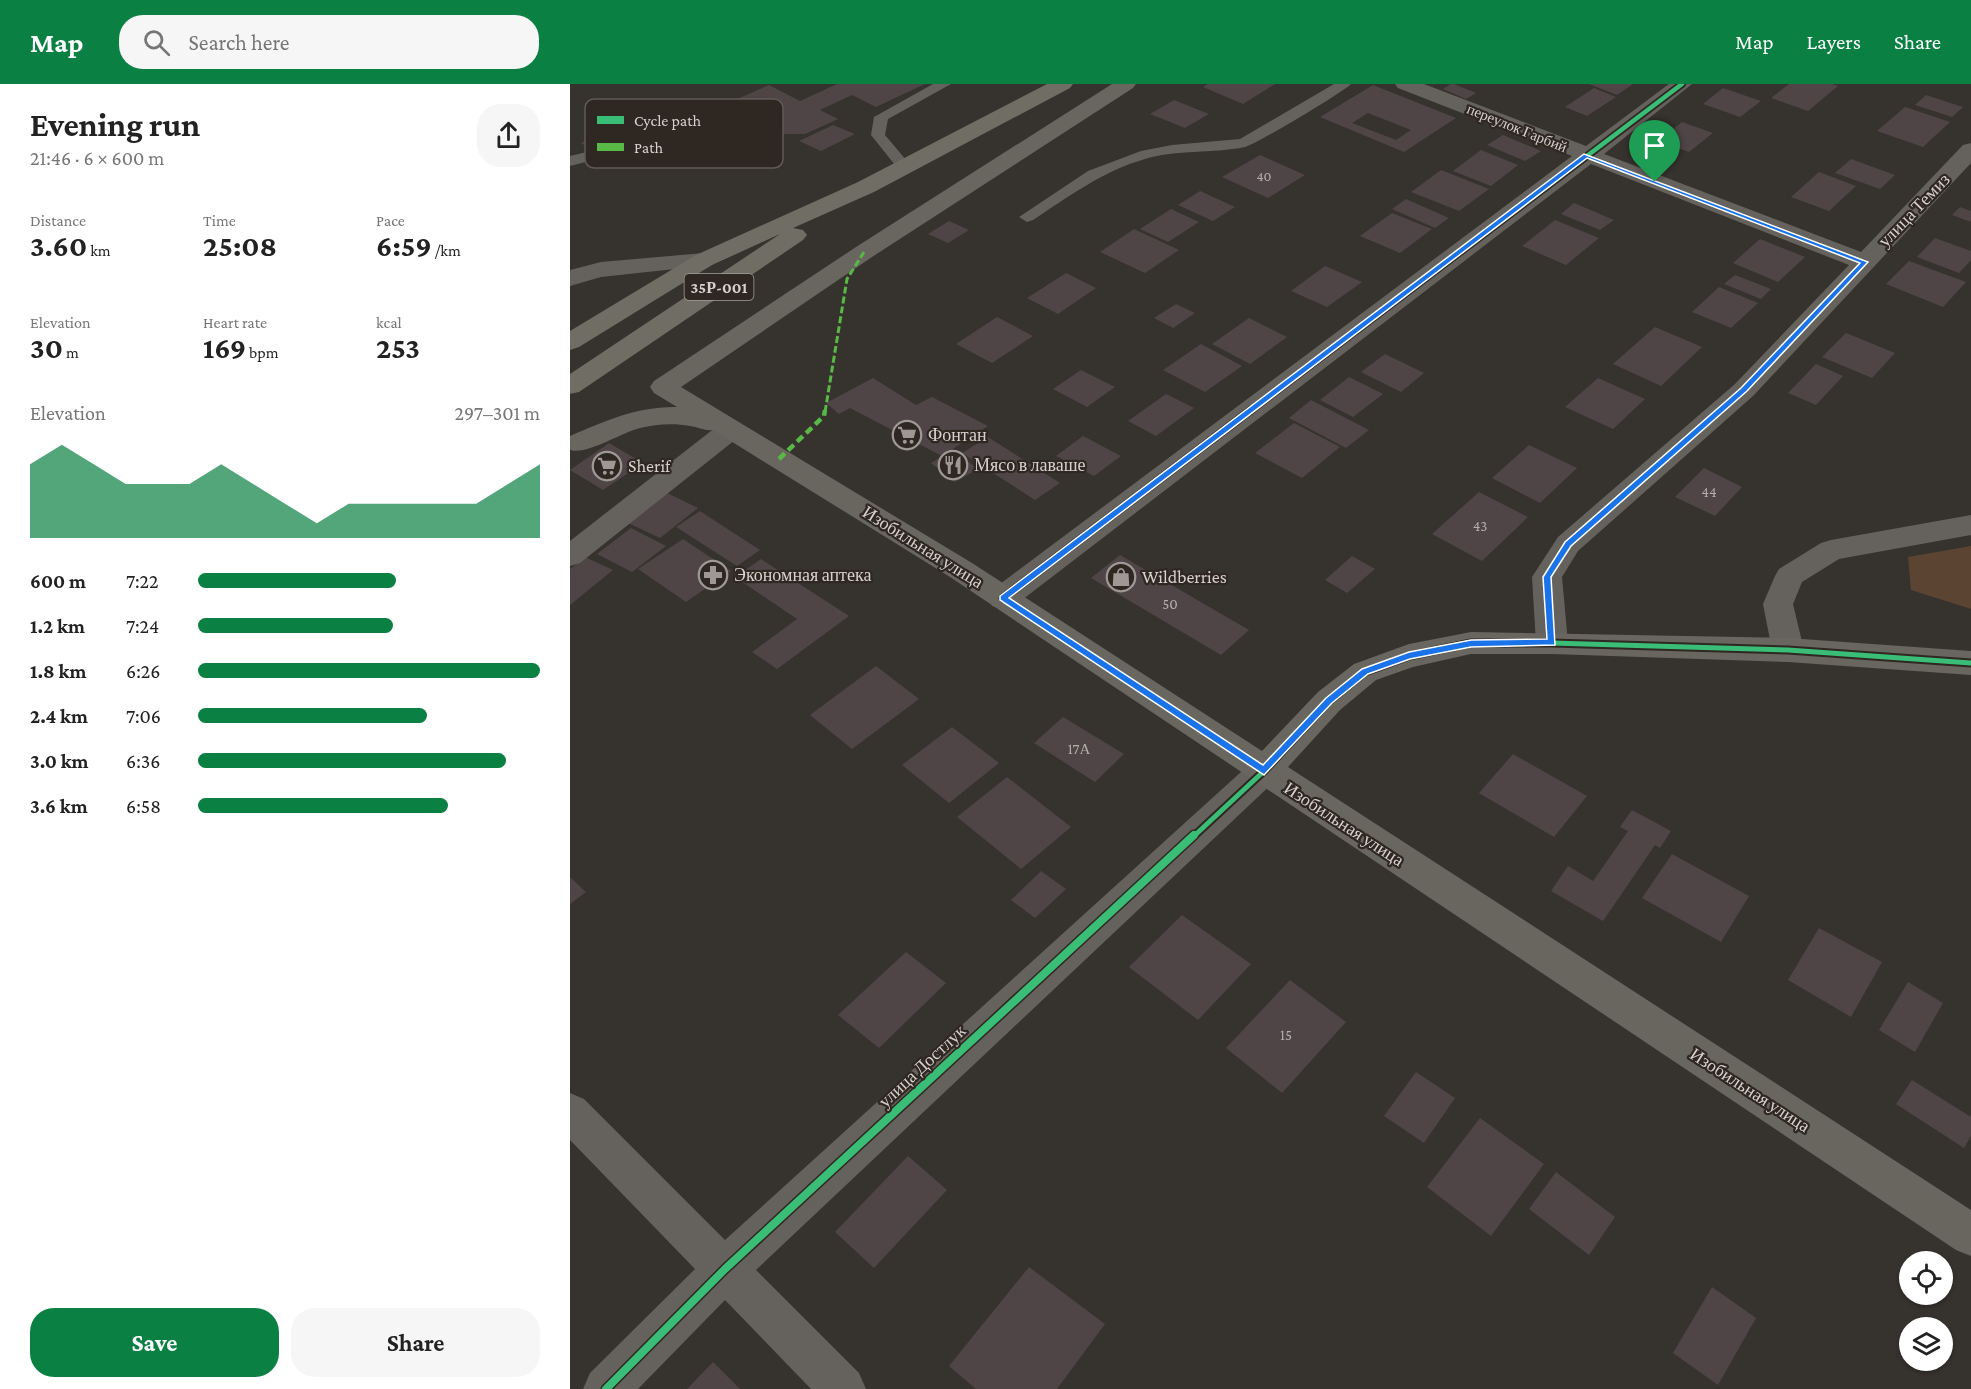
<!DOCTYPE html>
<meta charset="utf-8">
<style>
:root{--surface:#fff;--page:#f6f6f6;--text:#222;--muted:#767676;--accent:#0b8043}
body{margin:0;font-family:"Crimson Pro",serif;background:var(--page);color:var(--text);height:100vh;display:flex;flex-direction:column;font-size:22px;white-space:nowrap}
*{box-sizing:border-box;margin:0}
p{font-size:20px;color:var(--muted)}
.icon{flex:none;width:33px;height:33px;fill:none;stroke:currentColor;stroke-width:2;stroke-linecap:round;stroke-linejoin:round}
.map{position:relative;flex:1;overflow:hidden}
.side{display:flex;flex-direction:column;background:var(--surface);width:570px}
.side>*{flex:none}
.buttons{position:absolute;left:1329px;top:1167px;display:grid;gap:12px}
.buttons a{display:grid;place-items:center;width:54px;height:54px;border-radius:50%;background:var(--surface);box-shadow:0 2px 4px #0004;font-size:30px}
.pin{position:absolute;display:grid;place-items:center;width:51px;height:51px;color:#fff;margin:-62px -26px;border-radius:50% 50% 50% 0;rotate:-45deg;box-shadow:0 0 6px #0007}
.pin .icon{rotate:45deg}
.round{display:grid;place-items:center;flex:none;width:63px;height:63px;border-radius:24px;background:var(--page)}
.summary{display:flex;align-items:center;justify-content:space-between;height:102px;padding:0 30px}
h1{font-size:33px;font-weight:700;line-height:45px}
.stats{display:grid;grid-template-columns:repeat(3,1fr);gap:9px;height:102px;padding:6px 30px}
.stats div{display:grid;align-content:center}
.stats b{font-size:30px;font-weight:700}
.stats small{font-size:16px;font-weight:400}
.stats p{font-size:16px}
.chart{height:168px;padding:12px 30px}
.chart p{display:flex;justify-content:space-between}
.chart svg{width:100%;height:108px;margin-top:6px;fill:var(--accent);opacity:.7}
.button{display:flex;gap:12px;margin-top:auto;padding:12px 30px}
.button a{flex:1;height:69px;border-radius:24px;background:var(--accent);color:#fff;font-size:24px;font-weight:700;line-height:69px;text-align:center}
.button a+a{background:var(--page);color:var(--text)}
ul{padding:0 30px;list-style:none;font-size:20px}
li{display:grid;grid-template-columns:96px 72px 1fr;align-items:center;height:45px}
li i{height:15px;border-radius:8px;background:var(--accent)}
header{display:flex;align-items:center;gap:36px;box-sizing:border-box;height:84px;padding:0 30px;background:var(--accent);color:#fff}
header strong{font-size:28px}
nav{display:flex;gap:33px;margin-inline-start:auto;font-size:21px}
.search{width:420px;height:54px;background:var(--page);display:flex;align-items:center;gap:15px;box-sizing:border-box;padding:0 21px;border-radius:24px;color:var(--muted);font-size:22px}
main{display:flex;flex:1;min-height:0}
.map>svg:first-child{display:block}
.green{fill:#5c4433}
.building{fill:#4f4546;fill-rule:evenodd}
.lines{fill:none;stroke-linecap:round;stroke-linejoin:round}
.lane{fill:#65625d;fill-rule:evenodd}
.street{fill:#65625d;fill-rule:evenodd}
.secondary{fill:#68665f;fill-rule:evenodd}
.primary{fill:#706d64;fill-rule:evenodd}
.quiet-far1{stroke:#58b947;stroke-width:3;stroke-dasharray:7 3;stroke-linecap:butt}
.quiet{stroke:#58b947;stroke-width:4.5;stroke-dasharray:8 4.5;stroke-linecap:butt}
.cycleway-far2-casing{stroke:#2f2721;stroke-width:8}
.cycleway-far1-casing{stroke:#2f2721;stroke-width:9}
.cycleway-casing{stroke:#2f2721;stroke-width:11}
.cycleway-far2{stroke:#3abd76;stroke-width:4.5}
.cycleway-far1{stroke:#3abd76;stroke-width:5}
.cycleway{stroke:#3abd76;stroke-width:8}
.route{fill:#1a73e8;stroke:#fff;stroke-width:1.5;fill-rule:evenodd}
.labels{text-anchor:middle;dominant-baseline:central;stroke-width:4.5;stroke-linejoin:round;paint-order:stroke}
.far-number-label{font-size:14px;fill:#b5aeac}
.far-street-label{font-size:15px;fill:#d7d1ce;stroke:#2f2721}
.number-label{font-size:15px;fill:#b5aeac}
.shield{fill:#2f2721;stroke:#a59e9a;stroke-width:1.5}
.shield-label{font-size:16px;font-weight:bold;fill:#d7d1ce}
.street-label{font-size:18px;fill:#d7d1ce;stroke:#2f2721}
.poi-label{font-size:18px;fill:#d7d1ce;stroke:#2f2721;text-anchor:start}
.key{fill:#2f2721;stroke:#615a55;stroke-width:1.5}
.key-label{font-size:16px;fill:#d7d1ce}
</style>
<header>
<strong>Map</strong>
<div class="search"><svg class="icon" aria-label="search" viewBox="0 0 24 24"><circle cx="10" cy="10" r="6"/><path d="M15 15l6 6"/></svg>Search here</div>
<nav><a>Map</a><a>Layers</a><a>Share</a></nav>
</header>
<main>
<section class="side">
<div class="summary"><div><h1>Evening run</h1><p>21:46 · 6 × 600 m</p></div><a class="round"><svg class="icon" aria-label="share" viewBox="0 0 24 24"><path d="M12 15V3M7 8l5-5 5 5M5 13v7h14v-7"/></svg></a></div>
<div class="stats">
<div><p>Distance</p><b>3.60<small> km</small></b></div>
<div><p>Time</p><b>25:08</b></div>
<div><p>Pace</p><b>6:59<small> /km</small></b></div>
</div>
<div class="stats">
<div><p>Elevation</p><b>30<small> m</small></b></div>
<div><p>Heart rate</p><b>169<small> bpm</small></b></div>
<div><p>kcal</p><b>253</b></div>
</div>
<div class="chart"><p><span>Elevation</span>297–301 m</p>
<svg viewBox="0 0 160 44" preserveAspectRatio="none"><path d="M0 44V14L10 6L20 14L30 22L40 22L50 22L60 14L70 22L80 30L90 38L100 30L110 30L120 30L130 30L140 30L150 22L160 14V44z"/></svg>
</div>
<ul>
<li><b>600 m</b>7:22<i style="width:58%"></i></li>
<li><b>1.2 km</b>7:24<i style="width:57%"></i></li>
<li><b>1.8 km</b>6:26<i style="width:100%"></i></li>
<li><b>2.4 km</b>7:06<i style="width:67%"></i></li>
<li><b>3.0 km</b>6:36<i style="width:90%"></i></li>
<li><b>3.6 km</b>6:58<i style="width:73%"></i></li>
</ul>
<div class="button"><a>Save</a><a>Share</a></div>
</section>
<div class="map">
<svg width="1401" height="1305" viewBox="0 0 1401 1305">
<rect width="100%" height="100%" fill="#36322e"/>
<!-- green -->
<path class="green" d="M1401,462V525L1341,506L1338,473Z"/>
<!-- building -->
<g class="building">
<path d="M267,0H355L306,23L282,11L250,26L268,35L235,50H209L166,27L177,22L165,16L199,1L230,17Z"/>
<path d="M638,0H705L673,20L633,3Z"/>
<path d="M881,0H884L906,9L896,15L873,5Z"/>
<path d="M1019,0H1063L1047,11Z"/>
<path d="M1219,0H1262L1268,2L1238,27L1201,14Z"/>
<path d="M803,1L886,34L834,68L750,33ZM798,29L841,46L826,56L782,39Z"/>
<path d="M1024,4L1046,13L1017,32L995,23Z"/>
<path d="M1153,4L1191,17L1170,33L1133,20Z"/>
<path d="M1356,11L1393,23L1382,33L1345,21Z"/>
<path d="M604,16L639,30L615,44L580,30Z"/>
<path d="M1335,23L1380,38L1353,63L1307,47Z"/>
<path d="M1112,38L1143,49L1119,68L1088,57Z"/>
<path d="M263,41L285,50L251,67L229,57Z"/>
<path d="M933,51L971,67L955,77L917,61Z"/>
<path d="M28,52L65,75L48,83L11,59Z"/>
<path d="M911,66L948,81L921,102L883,87Z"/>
<path d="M690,71L735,91L698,114L652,93Z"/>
<path d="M1281,75L1325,91L1310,105L1265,89Z"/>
<path d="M871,86L919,105L889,127L841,108Z"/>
<path d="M1249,88L1286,102L1259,127L1221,113Z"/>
<path d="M630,107L665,123L643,137L608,121Z"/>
<path d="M836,115L879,134L865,144L822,125Z"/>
<path d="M1004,119L1044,136L1030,146L991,130Z"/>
<path d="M1390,123L1401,127V138L1382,131Z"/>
<path d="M601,125L629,138L598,158L570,145Z"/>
<path d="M822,129L862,145L830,169L790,152Z"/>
<path d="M985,136L1029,154L996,181L952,162Z"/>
<path d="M379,137L399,146L378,159L358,150Z"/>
<path d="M564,145L609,166L575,189L530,168Z"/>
<path d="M1365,154L1401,167V176L1389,189L1347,173Z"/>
<path d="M1190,155L1235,173L1208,198L1163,179Z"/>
<path d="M1339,177L1396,198L1373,223L1316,200Z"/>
<path d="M755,182L792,198L757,223L721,207Z"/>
<path d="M496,189L526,204L488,230L457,214Z"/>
<path d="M1165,191L1201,205L1191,215L1154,200Z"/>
<path d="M1149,203L1188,219L1161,244L1122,228Z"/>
<path d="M606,220L625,229L603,244L584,234Z"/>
<path d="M427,233L463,252L422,279L386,260Z"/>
<path d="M679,234L717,253L680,280L642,260Z"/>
<path d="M1085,243L1132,263L1091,302L1043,280Z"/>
<path d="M1276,249L1325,269L1302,294L1252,273Z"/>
<path d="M631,260L672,282L635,308L593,286Z"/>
<path d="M815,270L854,289L831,308L791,288Z"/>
<path d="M1246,280L1273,292L1246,321L1218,309Z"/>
<path d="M511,286L545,303L517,323L483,305Z"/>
<path d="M779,293L813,310L783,333L750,316Z"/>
<path d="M303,294L346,321L362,313L418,342L372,372L280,324L269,330L256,319Z"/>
<path d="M1028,294L1075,315L1043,345L995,323Z"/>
<path d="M596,310L624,324L586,352L558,337Z"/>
<path d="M741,316L799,346L776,364L719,334Z"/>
<path d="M724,339L770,363L732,394L685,369Z"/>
<path d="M513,352L551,372L524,392L486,372Z"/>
<path d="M418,353L490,399L465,416L392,369Z"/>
<path d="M39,359L73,379L33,406L0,386Z"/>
<path d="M959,361L1007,384L970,419L922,394Z"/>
<path d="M383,366L408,385L385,398L361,379Z"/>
<path d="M1134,384L1172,403L1145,432L1105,413Z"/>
<path d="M909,408L958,433L912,477L862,450Z"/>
<path d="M97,409L128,424L90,454L58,439Z"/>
<path d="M130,427L190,466L167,482L106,443Z"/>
<path d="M61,444L96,462L62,488L27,470Z"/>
<path d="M113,455L161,487L116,518L68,485Z"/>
<path d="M550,471L679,546L651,571L521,494Z"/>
<path d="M782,472L805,485L777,509L755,496Z"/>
<path d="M15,473L43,486L0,521V485Z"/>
<path d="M191,475L279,532L207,585L182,568L227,535L165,493Z"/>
<path d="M306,582L349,615L282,665L240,631Z"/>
<path d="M493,633L554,670L525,698L464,659Z"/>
<path d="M382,643L429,679L379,719L332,681Z"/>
<path d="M943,670L1017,712L984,753L909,709Z"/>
<path d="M437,693L501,743L451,785L387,733Z"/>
<path d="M1062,726L1101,747L1090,764L1085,761L1033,837L981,807L998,782L1023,797L1058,747L1050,743Z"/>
<path d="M1102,770L1179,812L1151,858L1072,814Z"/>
<path d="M471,787L496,805L465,834L441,816Z"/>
<path d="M0,793L16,808L0,820Z"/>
<path d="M612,831L681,880L628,936L559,883Z"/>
<path d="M1249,844L1312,878L1281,933L1218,896Z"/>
<path d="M336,868L376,899L309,964L268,931Z"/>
<path d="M720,896L776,938L712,1009L656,964Z"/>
<path d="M1338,898L1373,919L1345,968L1309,946Z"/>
<path d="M846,988L885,1014L854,1059L814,1032Z"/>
<path d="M1342,996L1401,1033V1052L1394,1064L1326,1020Z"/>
<path d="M910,1034L974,1080L921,1152L857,1103Z"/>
<path d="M338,1072L377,1106L304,1184L265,1148Z"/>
<path d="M986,1088L1045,1133L1019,1171L959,1125Z"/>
<path d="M459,1183L535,1240L487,1305H406L379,1282Z"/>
<path d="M1142,1203L1186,1234L1148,1301L1103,1269Z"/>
<path d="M143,1278L170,1305H117Z"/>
</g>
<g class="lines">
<!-- lane -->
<g class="lane">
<path d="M363,0H381L318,35L315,51L342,83L334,88L329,86L301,51L304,33Z"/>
<path d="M764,0H781C775,7 685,61 675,63C642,70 607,65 575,75C533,87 498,113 463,136L457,138L449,133L518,87L571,67L602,61L670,55Z"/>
<path d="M64,57L69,58L71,61L69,64L0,82V72Z"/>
</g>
<!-- street -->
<g class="street">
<path d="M825,0H854L1016,62L1099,0H1122L1034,70L1291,168L1393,61L1401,59V79L1183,312L1008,467L992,493L998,559L993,567L982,570L971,567L966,559L962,493L988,453L1165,300L1279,181L1021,80L444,522L433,525L422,522L418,514L422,506L1002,72L828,4Z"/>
<path d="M134,169L142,171L146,176L142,181L31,193L0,202V186L31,178Z"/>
<path d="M160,337L170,340L174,346L170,352L10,479L0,482V457L150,340Z"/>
<path d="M1401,431V451L1269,475L1232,498L1223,520L1234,566L1229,574L1218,578L1207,574L1202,566L1193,520L1205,492L1209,485L1251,459L1261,456Z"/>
<path d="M694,674L706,678L711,687L706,696L186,1186L289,1289L296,1305H241L155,1216L68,1305H13L20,1289L125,1185L0,1056V1009L14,1015L155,1156L682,678Z"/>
</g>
<!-- secondary -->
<path class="secondary" d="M542,0H566L563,4L302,173L111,303L402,479L692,667L748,608L784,580L839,560L901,548L1218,554L1401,567V591L1218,578L982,570H901L843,583L806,596L770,626L718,683L1401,1126V1172L1386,1166L380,493L143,346C135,347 128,343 120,342C104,339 86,340 70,344C50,349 18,371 0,366V352C34,337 69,322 107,323L84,309L80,303L84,297L286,163Z"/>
<!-- primary -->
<path class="primary" d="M477,0H503L500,4L304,108L223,144L233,146L237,151L233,156L9,308L0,310V290L210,150L142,181L9,263L0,266V247L126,171L288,98Z"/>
<!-- quiet-far1 -->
<path class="quiet-far1" d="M255,328L277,195L294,168"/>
<!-- quiet -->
<path class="quiet" d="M209,375L254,332L255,326"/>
<!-- cycleway-far2 casing -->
<g class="cycleway-far2-casing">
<path id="cycleway-far2" d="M679,328L1112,0"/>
</g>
<!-- cycleway-far1 casing -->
<g class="cycleway-far1-casing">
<g id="cycleway-far1">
<path d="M433,514L681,326"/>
<path d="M623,753L694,687L759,617L795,588L839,572L901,559H982L1218,566L1401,579"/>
</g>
</g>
<!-- cycleway casing -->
<g class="cycleway-casing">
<path id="cycleway" d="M36,1305L155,1185L624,751"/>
</g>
<!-- cycleway-far2 -->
<use href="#cycleway-far2" class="cycleway-far2"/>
<!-- cycleway-far1 -->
<use href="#cycleway-far1" class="cycleway-far1"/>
<!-- cycleway -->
<use href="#cycleway" class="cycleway"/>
</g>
<!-- route -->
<path class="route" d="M1014,70L1298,178L1177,307L1001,462L981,493L985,561L901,563L840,575L798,590L762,619L694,691L430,516V512ZM1017,74L1290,179L1171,304L995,458L973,493L977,555L901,556L839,568L792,585L756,614L693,681L439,514Z"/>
<!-- icons -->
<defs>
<g id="supermarket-ring" transform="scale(1.5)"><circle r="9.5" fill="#2f2721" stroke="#9f9996" stroke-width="1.5"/><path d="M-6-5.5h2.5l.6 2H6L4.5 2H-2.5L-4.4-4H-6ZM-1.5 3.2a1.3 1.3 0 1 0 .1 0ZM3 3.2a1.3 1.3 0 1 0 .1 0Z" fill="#9f9996"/></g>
<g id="restaurant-ring" transform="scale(1.5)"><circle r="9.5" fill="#2f2721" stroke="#9f9996" stroke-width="1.5"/><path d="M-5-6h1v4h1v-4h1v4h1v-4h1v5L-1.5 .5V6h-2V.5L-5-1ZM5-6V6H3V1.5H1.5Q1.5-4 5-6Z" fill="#9f9996"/></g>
<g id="pharmacy-ring" transform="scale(1.5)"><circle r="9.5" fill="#2f2721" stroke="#9f9996" stroke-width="1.5"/><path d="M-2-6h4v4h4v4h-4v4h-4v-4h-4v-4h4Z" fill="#9f9996"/></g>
<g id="shop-ring" transform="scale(1.5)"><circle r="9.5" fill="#2f2721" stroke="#9f9996" stroke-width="1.5"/><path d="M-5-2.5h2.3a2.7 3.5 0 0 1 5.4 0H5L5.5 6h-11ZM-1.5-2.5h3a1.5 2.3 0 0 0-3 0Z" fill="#9f9996"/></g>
</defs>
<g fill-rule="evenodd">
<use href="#supermarket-ring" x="337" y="351"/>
<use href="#restaurant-ring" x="383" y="381"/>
<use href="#supermarket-ring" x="37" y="382"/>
<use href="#pharmacy-ring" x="143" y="491"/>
<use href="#shop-ring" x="551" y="493"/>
</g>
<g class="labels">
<!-- far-number labels -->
<g class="far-number-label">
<text x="694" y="92">40</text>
</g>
<!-- far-street labels -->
<g class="far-street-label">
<text transform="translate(947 44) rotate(22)">переулок Гарбий</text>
</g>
<!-- number labels -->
<g class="number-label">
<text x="1139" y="408">44</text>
<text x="910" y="442">43</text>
<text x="600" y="520">50</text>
<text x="509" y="665">17А</text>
<text x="716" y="951">15</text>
</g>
<!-- shield labels -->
<rect class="shield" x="114.5" y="190" width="69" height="26" rx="4.5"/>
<g class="shield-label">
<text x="149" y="203">35Р-001</text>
</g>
<!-- street labels -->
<g class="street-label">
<text transform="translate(1344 126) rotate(-46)">улица Темиз</text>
<text transform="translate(353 463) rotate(32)">Изобильная улица</text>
<text transform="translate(774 740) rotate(33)">Изобильная улица</text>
<text transform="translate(352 982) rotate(-43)">улица Достлук</text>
<text transform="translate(1180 1006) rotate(33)">Изобильная улица</text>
</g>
<!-- poi labels -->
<g class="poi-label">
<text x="358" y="351">Фонтан</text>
<text x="404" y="381">Мясо в лаваше</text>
<text x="58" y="382">Sherif</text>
<text x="164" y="491">Экономная аптека</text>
<text x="572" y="493">Wildberries</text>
</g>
</g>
<!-- legend -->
<rect x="15" y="15" width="198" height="69" rx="9" class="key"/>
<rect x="27" y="32" width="27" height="8" fill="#3abd76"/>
<rect x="27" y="59" width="27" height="8" fill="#58b947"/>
<g class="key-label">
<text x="64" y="42">Cycle path</text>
<text x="64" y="69">Path</text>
</g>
</svg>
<div class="buttons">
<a><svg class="icon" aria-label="locate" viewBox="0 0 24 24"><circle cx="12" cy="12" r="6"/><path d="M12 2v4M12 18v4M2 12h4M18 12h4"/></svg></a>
<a><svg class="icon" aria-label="layers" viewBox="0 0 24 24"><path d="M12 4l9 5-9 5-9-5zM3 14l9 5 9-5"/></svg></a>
</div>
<div class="pin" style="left:1085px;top:98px;background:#1e9e55"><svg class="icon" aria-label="arrive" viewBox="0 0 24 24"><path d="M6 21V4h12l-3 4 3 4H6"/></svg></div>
</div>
</main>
